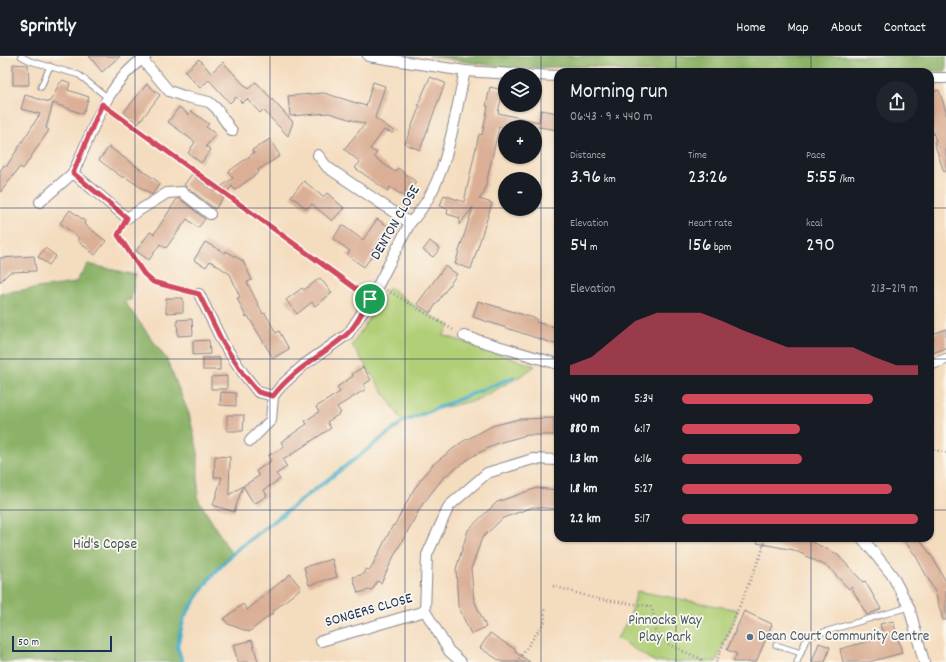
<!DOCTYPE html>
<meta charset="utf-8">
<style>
:root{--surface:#171b24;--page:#20242c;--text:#f1f3f6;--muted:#9ea1a6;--line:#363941;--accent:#d1495b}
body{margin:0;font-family:Dekko,sans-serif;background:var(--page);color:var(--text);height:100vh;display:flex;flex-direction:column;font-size:15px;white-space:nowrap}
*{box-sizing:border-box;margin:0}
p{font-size:13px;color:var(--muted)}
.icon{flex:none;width:22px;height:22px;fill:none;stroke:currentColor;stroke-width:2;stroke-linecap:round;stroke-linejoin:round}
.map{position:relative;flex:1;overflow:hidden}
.sheet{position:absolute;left:554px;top:12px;width:380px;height:474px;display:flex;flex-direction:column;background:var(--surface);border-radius:12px;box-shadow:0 1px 3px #0004}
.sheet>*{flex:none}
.tools{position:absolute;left:498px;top:12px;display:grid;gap:8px}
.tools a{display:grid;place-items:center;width:44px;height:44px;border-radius:50%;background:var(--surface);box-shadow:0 1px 3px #0004;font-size:20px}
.scale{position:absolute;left:12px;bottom:10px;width:100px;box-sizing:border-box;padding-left:4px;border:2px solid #1b2f5e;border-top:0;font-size:11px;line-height:14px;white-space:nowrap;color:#1b2f5e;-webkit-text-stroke:3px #fbf7ec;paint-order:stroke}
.pin{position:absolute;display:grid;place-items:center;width:34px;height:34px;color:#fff;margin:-17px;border:2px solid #fff;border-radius:50%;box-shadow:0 1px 4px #0007}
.round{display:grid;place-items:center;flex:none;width:42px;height:42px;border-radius:21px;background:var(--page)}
.head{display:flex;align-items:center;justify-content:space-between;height:68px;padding:0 16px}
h1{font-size:22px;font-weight:600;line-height:30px}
.metrics{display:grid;grid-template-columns:repeat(3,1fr);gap:6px;height:68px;padding:4px 16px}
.metrics div{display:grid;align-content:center}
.metrics b{font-size:20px;font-weight:600}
.metrics small{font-size:11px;font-weight:400}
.metrics p{font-size:11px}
.chart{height:112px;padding:8px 16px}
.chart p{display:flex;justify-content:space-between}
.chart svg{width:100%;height:72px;margin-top:4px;fill:var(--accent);opacity:.7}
ul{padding:0 16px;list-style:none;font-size:13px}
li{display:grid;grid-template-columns:64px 48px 1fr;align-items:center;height:30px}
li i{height:10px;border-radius:5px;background:var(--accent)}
header{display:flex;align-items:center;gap:24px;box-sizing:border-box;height:56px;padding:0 20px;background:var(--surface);border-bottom:1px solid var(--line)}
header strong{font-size:19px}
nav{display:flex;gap:22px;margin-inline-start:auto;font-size:14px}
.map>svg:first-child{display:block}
.green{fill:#b1cf77;stroke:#667f6a}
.forest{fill:#8cb268;stroke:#547063}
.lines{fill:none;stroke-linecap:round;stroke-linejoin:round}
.stream{stroke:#47afc6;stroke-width:4}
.building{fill:#daaf95}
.lane-casing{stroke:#88868e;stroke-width:7}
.street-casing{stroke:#88868e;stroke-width:12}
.path{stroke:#88868e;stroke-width:2.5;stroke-dasharray:1 3;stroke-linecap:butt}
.lane{stroke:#fff;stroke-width:5}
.street{stroke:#fff;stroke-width:10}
.route-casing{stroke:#fff;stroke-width:8}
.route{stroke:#d1495b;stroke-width:5}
.grid{fill:none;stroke:#1b2f5e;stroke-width:1;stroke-opacity:0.55}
.service-dot{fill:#5c6f8a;stroke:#fbf7ec;stroke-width:1.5}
.labels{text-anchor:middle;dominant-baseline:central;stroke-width:3.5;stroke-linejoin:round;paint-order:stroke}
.street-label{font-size:15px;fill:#1b2f5e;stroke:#fbf7ec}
.park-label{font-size:15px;fill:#405764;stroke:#fbf7ec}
.service-label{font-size:15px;fill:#4e5e75;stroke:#fbf7ec;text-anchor:start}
</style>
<header>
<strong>Sprintly</strong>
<nav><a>Home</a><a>Map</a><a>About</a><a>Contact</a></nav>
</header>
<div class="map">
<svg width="946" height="606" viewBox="0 0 946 606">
<rect width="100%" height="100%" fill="#fbf7ec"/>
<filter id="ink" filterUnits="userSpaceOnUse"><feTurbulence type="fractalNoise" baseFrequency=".025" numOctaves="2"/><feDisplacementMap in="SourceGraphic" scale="8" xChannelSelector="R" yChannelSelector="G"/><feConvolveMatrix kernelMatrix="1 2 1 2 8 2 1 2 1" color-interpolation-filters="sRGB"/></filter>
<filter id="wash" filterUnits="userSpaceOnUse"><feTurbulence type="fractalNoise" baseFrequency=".012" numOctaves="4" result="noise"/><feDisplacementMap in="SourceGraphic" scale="16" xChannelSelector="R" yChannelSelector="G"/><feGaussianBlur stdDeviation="0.9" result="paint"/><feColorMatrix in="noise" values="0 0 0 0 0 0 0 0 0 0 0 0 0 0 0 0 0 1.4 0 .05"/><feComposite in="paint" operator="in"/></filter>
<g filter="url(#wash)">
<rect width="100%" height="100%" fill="#f4dcbe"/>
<!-- green -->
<g class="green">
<path d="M389,231L419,253L450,270L443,279L535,310L521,320L477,344L433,354L403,366L352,289Z"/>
<path d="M637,535L738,554L716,606H655L617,582L630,561Z"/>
</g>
<!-- forest -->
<g class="forest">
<path d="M429,0H946V15L847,13L803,14L792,16H629L594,10L508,12Z"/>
<path d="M88,208L135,219L131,244L124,245L167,304L189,358L198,396V443L231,497L209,523L184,561L177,590L182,606H0V237L75,227Z"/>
</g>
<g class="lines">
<!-- stream -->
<path class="stream" d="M182,606L177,590L184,561L209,523L235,495L403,366L514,321"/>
</g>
<g id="blocks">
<!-- building -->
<g class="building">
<path d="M89,0H120L102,16Z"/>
<path d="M199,3L211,17L223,6L248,33L256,26L293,66L288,80L263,54L260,57L247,43L242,47L236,41L230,47L209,24L200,32L185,16Z"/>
<path d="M13,8L28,9L29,29H13Z"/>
<path d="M430,21L445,27L420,94L405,88L420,49H418Z"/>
<path d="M63,24L70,27L68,34L89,41L83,58L53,47L46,72L49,74L23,113L20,111L0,137V115L4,109L6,111L40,58L21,53L25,39L49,46L54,39L59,28Z"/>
<path d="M373,26L385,30L375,62L394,75L393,77L384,74L370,93L377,97L374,101L395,116L398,112L416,126L405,141L390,131L388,135L355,112L360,106L344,93L365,68L329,57L290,60L288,40L324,37L366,50Z"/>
<path d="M147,28L160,39L138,68L124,56Z"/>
<path d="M490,31L503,34L498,57L539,66L541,54L558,57V74L539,71H499L484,137L479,143L492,147L471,213L455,208L473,151L459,169L460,162L447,158L448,153L440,150L444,139L464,146L479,78L482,79L488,50H486Z"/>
<path d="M939,34L946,55V115L944,116L934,86L936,85L930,68V37Z"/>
<path d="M179,51L189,59L191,55L209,68L206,71L216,78L206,90L211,94L201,107L188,97L195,86L168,66Z"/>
<path d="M270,83L280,100L258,114L259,116L235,134L232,130L215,153L184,129L192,118L215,135L233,122L228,116L254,97L252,94Z"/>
<path d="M109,91L160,127L152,139L124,120L123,122L99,104Z"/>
<path d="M304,125L323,141L327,137L344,152L332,165L312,148L307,153L291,140Z"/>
<path d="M177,143H180L205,163L198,172L187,163L166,192L160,188L149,204L136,195L150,176L154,178Z"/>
<path d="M70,154L85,165L84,168L106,185L95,199L77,184L79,182L60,167Z"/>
<path d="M377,163L389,171L372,195L374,197L364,211L347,199L350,195L333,183L342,169L363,184Z"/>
<path d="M430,185L440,193L433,201L423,194Z"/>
<path d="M205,186L225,197L226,195L243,205L252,224L247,226L263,258L265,257L276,277L279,275L289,293L273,302L248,260L246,261L237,242L240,241L230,218L210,205L206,211L194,204Z"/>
<path d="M45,192L56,200L49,209L38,201Z"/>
<path d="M34,200L36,215L10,216L0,226V202Z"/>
<path d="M445,210L457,218L430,257L417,248Z"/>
<path d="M320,222L332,237L315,250L312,246L297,258L286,244L302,232L304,234Z"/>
<path d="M166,242H183V256L166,257Z"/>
<path d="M478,245L537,263L536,266L558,272V289L473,261Z"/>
<path d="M192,263L193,279L178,280L177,264Z"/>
<path d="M946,273V292L930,298V279Z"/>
<path d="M209,284L210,298L193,299V285Z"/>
<rect x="203" y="302" width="17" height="12"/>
<path d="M363,311L371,324L363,329L366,333L337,351L341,357L327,366L331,372L283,404L287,411L276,418L280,423L264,434L267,440L254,448L243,430L259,420L256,415L271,405L268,400L284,391L281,386L307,368L305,365L319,356L316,351L340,336L337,331L353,320L352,318Z"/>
<path d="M227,320V333H211V321Z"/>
<path d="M221,336L236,337V350L220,349Z"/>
<path d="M227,359H244L243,375H227Z"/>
<path d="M554,362V379H527L498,387L471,401L443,422L422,449L394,500L381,527L377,525L373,533L358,537L353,521L364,518L365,513L370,514L393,469L394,470L414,433L432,409L462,386L492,370L519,363Z"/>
<path d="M215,400L230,401L229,439L243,430L234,456L213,449L222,421H214Z"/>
<path d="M537,432L558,434V453L533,451L503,462L482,482L471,513L474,544L486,571L471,578L458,550L456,513L468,474L497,446Z"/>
<path d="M758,482H804L837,498L863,526L865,525L881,553L867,559L851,531L849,533L828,511L794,494L757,487Z"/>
<path d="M902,482H919L933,502L946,526V564H943L935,536L916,500Z"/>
<path d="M332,503L337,521L309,529L304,511Z"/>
<path d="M290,518L301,532L272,556L273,557L249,576L228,568L224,563L243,548L247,554Z"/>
<path d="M744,555L772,568L756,606H733L737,598L727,594Z"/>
<path d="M893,565L902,597L869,606H843L840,593L884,581L880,568Z"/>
<path d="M490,577L516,594L515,596L530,606H502L480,592Z"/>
<path d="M252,584L258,606H238L233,589Z"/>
<path d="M819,587L830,591L825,606H812Z"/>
</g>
</g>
</g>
<g filter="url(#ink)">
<use href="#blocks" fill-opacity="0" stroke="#88868e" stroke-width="1"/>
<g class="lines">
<!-- lane casing -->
<g class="lane-casing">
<g id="lane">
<path d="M21,0L30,5L79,19L107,41"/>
<path d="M41,31L50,10"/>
<path d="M776,589L801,597"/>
<path d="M797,606L807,581L909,551"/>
</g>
</g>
<!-- street casing -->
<g class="street-casing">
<g id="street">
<path d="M146,0C104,29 94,74 73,117L127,162L167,137L182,136L210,158"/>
<path d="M368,0L465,15L529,19"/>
<path d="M142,3L169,35L186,41L209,46L216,52L232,75"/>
<path d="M535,19L558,20"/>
<path d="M930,22H946"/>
<path d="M318,99L327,111L410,167"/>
<path d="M40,146L73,117"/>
<path d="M199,238L223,287L243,317L258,336L273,340"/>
<path d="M464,280L558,308"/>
<path d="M930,309L946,303"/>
<path d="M250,385L271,364L273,340L281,330L305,308L348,278L371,243L410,167C448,127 453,66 465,15"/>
<path d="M862,482L892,519L909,551L924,606"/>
<path d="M321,585L425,555"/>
<path d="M461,606L449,595L425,555L427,499L449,450L487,417L533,403L558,404"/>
</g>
</g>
<!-- path -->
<g class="path">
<path d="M112,56L362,237"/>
<path d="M122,172L118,179L144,218L153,226L189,236"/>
<path d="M387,234L455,275"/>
<path d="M930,392L946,397"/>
<path d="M553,530L597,543L650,550C656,558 653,567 656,576C660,589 690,597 701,603L703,606"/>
<path d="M517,606L545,565L544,551"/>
<path d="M716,606L762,496L765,482"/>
</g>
<!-- lane -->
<use href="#lane" class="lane"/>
<!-- street -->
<use href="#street" class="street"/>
</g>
</g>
<g class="lines" filter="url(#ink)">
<!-- route casing -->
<g class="route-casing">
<path id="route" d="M102,48L370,243C363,254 356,271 346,279C320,301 295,312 273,340L258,336L243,318L223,287L199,238L153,226L144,218L118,179L127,162L73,117Z"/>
</g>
<!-- route -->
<use href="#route" class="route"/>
</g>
<!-- grid -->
<path class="grid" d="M135,0V606M270,0V606M405,0V606M541,0V606M676,0V16M811,0V16M0,152H505M535,152H558M930,152H946M0,303H558M930,303H946M0,454H558M930,454H946M676,482V606M811,482V606"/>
<!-- markers -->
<circle class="service-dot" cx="750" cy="581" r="4"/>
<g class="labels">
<!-- street labels -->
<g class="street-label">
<text transform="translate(396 167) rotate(-60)">DENTON CLOSE</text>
<text transform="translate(369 555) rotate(-16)">SONGERS CLOSE</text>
</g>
<!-- park labels -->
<g class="park-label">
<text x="105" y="489">Hid's Copse</text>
<text x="665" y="565">Pinnocks Way<tspan x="665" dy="17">Play Park</tspan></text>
</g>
<!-- service labels -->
<g class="service-label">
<text x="758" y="581">Dean Court Community Centre</text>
</g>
</g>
</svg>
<div class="tools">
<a><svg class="icon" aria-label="layers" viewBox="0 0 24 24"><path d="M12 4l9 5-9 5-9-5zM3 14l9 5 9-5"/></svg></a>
<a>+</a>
<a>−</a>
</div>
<div class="scale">50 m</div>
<div class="pin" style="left:370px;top:243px;background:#1e9e55"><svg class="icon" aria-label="arrive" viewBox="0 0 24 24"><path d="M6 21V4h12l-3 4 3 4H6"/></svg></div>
<section class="sheet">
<div class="head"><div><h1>Morning run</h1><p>06:43 · 9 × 440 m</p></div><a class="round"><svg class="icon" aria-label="share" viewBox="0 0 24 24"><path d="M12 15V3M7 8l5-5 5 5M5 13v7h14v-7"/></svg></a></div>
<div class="metrics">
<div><p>Distance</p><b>3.96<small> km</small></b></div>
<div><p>Time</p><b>23:26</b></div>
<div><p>Pace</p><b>5:55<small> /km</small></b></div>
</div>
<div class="metrics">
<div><p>Elevation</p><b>54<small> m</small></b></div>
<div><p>Heart rate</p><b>156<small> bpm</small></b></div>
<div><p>kcal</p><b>290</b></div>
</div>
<div class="chart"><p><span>Elevation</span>213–219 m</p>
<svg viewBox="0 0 160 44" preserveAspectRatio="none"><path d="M0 44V38L10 33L20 22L30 11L40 6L50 6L60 6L70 11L80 17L90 22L100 27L110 27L120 27L130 27L140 33L150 38L160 38V44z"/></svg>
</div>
<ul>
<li><b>440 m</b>5:34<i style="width:81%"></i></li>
<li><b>880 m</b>6:17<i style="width:50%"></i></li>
<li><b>1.3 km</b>6:16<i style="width:51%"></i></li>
<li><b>1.8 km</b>5:27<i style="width:89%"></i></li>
<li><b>2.2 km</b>5:17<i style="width:100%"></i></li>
</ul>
</section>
</div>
